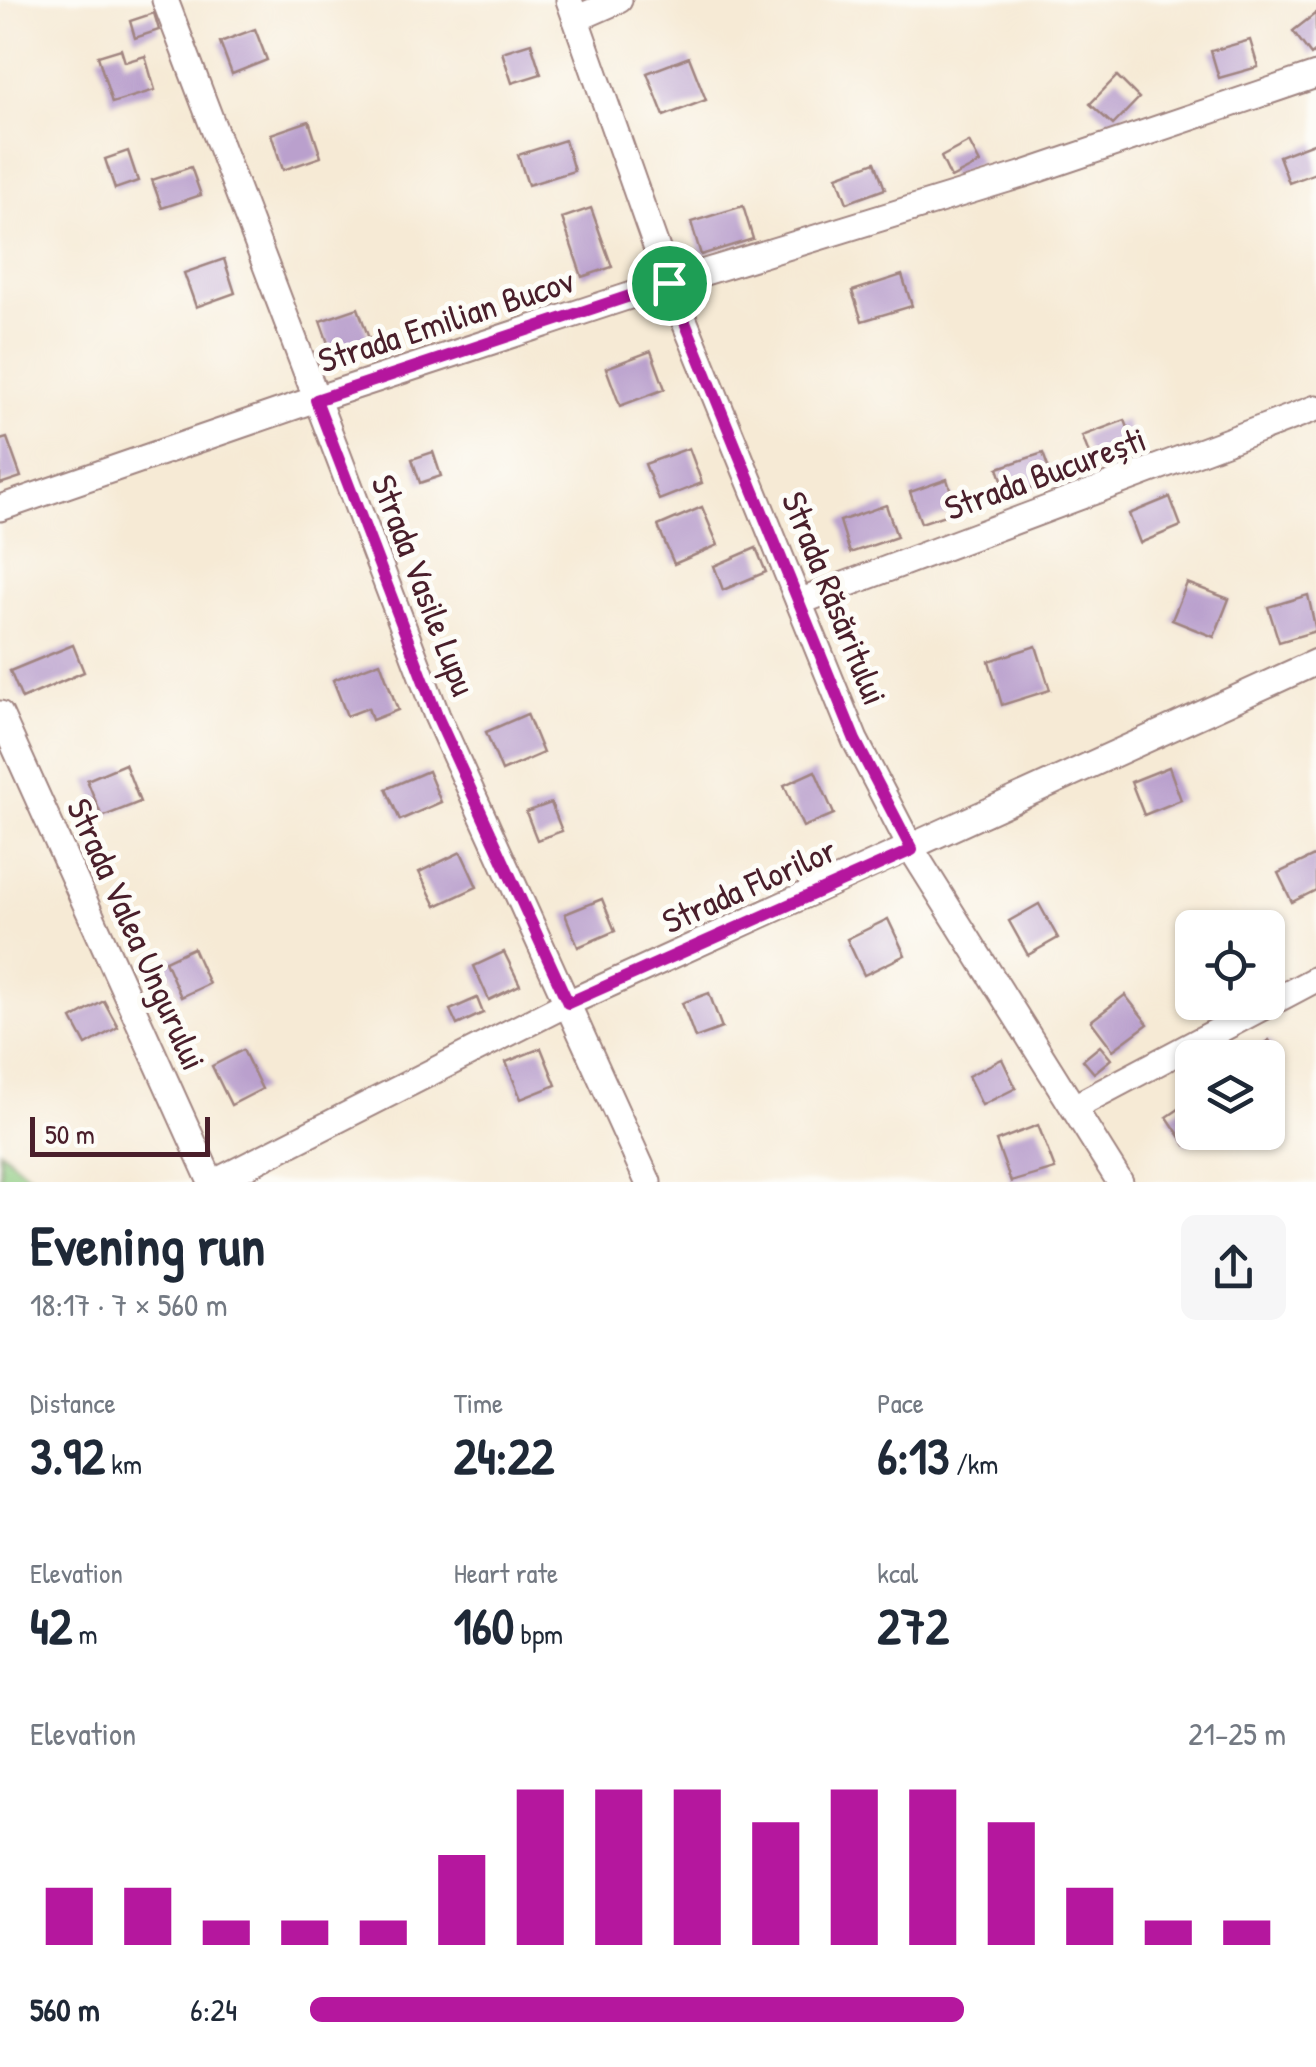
<!DOCTYPE html>
<meta charset="utf-8">
<style>
:root{--surface:#fff;--page:#f6f6f7;--text:#1f2937;--muted:#747a83;--accent:#b5179e}
body{margin:0;font-family:"Patrick Hand",sans-serif;background:var(--page);color:var(--text);height:100vh;display:flex;flex-direction:column;font-size:38px;white-space:nowrap}
*{box-sizing:border-box;margin:0}
p{font-size:32px;color:var(--muted)}
.icon{flex:none;width:55px;height:55px;fill:none;stroke:currentColor;stroke-width:2;stroke-linecap:round;stroke-linejoin:round}
.map{position:relative;height:1182px;overflow:hidden}
.sheet{display:flex;flex-direction:column;background:var(--surface);flex:1}
.sheet>*{flex:none}
.tools{position:absolute;left:1175px;top:910px;display:grid;gap:20px}
.tools a{display:grid;place-items:center;width:110px;height:110px;border-radius:15px;background:var(--surface);box-shadow:0 2px 8px #0004;font-size:50px}
.scale{position:absolute;left:30px;bottom:25px;width:180px;box-sizing:border-box;padding-left:10px;border:5px solid #4a1f2b;border-top:0;font-size:28px;line-height:35px;white-space:nowrap;color:#4a1f2b;-webkit-text-stroke:8px #fdfcf7;paint-order:stroke}
.pin{position:absolute;display:grid;place-items:center;width:85px;height:85px;color:#fff;margin:-42px;border:5px solid #fff;border-radius:50%;box-shadow:0 2px 10px #0007}
.round{display:grid;place-items:center;flex:none;width:105px;height:105px;border-radius:15px;background:var(--page)}
.summary{display:flex;align-items:center;justify-content:space-between;height:170px;padding:0 30px}
h1{font-size:55px;font-weight:700;line-height:75px}
.figures{display:grid;grid-template-columns:repeat(3,1fr);gap:15px;height:170px;padding:10px 30px}
.figures div{display:grid;align-content:center}
.figures b{font-size:50px;font-weight:700}
.figures small{font-size:28px;font-weight:400}
.figures p{font-size:28px}
.chart{height:280px;padding:20px 30px}
.chart p{display:flex;justify-content:space-between}
.chart svg{width:100%;height:180px;margin-top:10px;stroke:var(--accent);stroke-width:6}
ul{padding:0 30px;list-style:none;font-size:32px}
li{display:grid;grid-template-columns:160px 120px 1fr;align-items:center;height:75px}
li i{height:25px;border-radius:12px;background:var(--accent)}
.map>svg:first-child{display:block}
.green{fill:#8cca80;stroke:#6b7456;stroke-width:2.5}
.building{fill:#baa0cd}
.lines{fill:none;stroke-linecap:round;stroke-linejoin:round}
.minor-casing{stroke:#a08480;stroke-width:29}
.minor{stroke:#fff;stroke-width:25}
.route-casing{stroke:#fff;stroke-width:20}
.route{stroke:#b5179e;stroke-width:12}
.labels{text-anchor:middle;dominant-baseline:central;stroke-width:10;stroke-linejoin:round;paint-order:stroke}
.street-label{font-size:35px;fill:#4a1f2b;stroke:#fdfcf7}
</style>
<div class="map">
<svg width="1316" height="1182" viewBox="0 0 1316 1182">
<rect width="100%" height="100%" fill="#fdfcf7"/>
<filter id="ink" filterUnits="userSpaceOnUse"><feTurbulence type="fractalNoise" baseFrequency=".01" numOctaves="2"/><feDisplacementMap in="SourceGraphic" scale="20" xChannelSelector="R" yChannelSelector="G"/><feConvolveMatrix kernelMatrix="1 2 1 2 8 2 1 2 1" color-interpolation-filters="sRGB"/></filter>
<filter id="wash" filterUnits="userSpaceOnUse"><feTurbulence type="fractalNoise" baseFrequency=".0048" numOctaves="4" result="noise"/><feDisplacementMap in="SourceGraphic" scale="40" xChannelSelector="R" yChannelSelector="G"/><feGaussianBlur stdDeviation="2.25" result="paint"/><feColorMatrix in="noise" values="0 0 0 0 0 0 0 0 0 0 0 0 0 0 0 0 0 1.4 0 .05"/><feComposite in="paint" operator="in"/></filter>
<g filter="url(#wash)">
<rect width="100%" height="100%" fill="#f6ead5"/>
<!-- green -->
<path class="green" d="M0,1150L37,1182H1Z"/>
<g id="blocks">
<!-- building -->
<g class="building">
<path d="M154,13L159,30L135,38L130,21Z"/>
<path d="M1316,13V51L1311,55L1293,31Z"/>
<path d="M255,29L267,60L232,74L220,42Z"/>
<path d="M1250,40L1258,67L1219,78L1211,51Z"/>
<path d="M531,43L541,74L512,83L502,52Z"/>
<path d="M121,49L125,62L145,56L155,90L112,103L98,56Z"/>
<path d="M689,57L706,100L664,116L647,73Z"/>
<path d="M1117,76L1139,98L1113,125L1090,104Z"/>
<path d="M309,121L321,157L283,170L271,134Z"/>
<path d="M565,140L574,171L528,185L518,155Z"/>
<path d="M969,142L980,163L951,178L941,157Z"/>
<path d="M1316,142V173L1289,183L1279,156Z"/>
<path d="M128,151L138,181L115,189L105,159Z"/>
<path d="M875,162L885,189L847,203L837,176Z"/>
<path d="M191,167L201,195L162,208L152,180Z"/>
<path d="M743,206L753,239L701,255L691,222Z"/>
<path d="M591,208L612,267L582,277L562,218Z"/>
<path d="M224,259L235,293L196,307L184,273Z"/>
<path d="M902,275L912,306L862,321L852,291Z"/>
<path d="M358,308L372,347L334,360L320,321Z"/>
<path d="M651,351L665,389L620,406L606,368Z"/>
<path d="M1125,420L1138,454L1096,471L1082,436Z"/>
<path d="M7,438L21,477L0,484V440Z"/>
<path d="M689,448L702,483L659,500L645,464Z"/>
<path d="M433,452L441,476L420,483L412,459Z"/>
<path d="M1043,453L1053,481L1008,497L998,468Z"/>
<path d="M947,479L957,511L921,523L910,492Z"/>
<path d="M1170,497L1181,526L1140,543L1129,514Z"/>
<path d="M886,505L897,537L850,553L840,521Z"/>
<path d="M702,507L718,545L674,564L658,526Z"/>
<path d="M756,548L766,572L723,590L714,566Z"/>
<path d="M1187,583L1229,599L1214,637L1172,620Z"/>
<path d="M1308,595L1316,631L1279,642L1268,607Z"/>
<path d="M73,645L84,672L22,699L10,671Z"/>
<path d="M1036,646L1050,690L1002,705L989,661Z"/>
<path d="M380,662L398,710L372,720L368,708L347,716L333,680Z"/>
<path d="M527,714L543,753L502,771L486,732Z"/>
<path d="M125,764L140,802L102,817L87,780Z"/>
<path d="M1169,767L1181,800L1144,815L1131,782Z"/>
<path d="M428,771L441,802L400,820L386,789Z"/>
<path d="M815,771L834,814L803,827L784,785Z"/>
<path d="M551,803L562,831L537,840L526,812Z"/>
<path d="M461,852L477,887L436,906L419,872Z"/>
<path d="M1316,855V890L1292,902L1278,873Z"/>
<path d="M602,899L615,931L578,947L565,914Z"/>
<path d="M1039,904L1058,938L1028,955L1009,921Z"/>
<path d="M888,919L905,955L864,975L847,939Z"/>
<path d="M193,948L209,984L181,997L165,961Z"/>
<path d="M504,952L520,985L489,1000L474,966Z"/>
<path d="M709,993L722,1028L695,1038L682,1003Z"/>
<path d="M1125,995L1148,1024L1113,1050L1091,1021Z"/>
<path d="M477,998L483,1013L457,1025L450,1010Z"/>
<path d="M104,1001L118,1027L86,1045L72,1019Z"/>
<path d="M1269,1040L1282,1062L1268,1072V1058H1242Z"/>
<path d="M1100,1046L1111,1059L1094,1073L1083,1060Z"/>
<path d="M541,1048L556,1085L521,1099L506,1062Z"/>
<path d="M243,1050L262,1089L231,1105L212,1066Z"/>
<path d="M1002,1059L1016,1088L982,1105L968,1076Z"/>
<path d="M1192,1100V1132H1204L1186,1145L1167,1117Z"/>
<path d="M1038,1125L1055,1169L1011,1182L996,1141Z"/>
</g>
</g>
</g>
<g filter="url(#ink)">
<use href="#blocks" fill-opacity="0" stroke="#a08480" stroke-width="2.5"/>
<g class="lines">
<!-- minor casing -->
<g class="minor-casing">
<g id="minor">
<path d="M165,0L437,716L648,1182"/>
<path d="M569,0L669,283L855,740L912,850L1120,1182"/>
<path d="M576,19L619,0"/>
<path d="M0,508L316,399L669,283L1021,175L1316,75"/>
<path d="M799,602L1316,408"/>
<path d="M0,714L211,1182"/>
<path d="M1074,1107L1316,979"/>
<path d="M215,1182L568,1003L1316,662"/>
</g>
</g>
<!-- minor -->
<use href="#minor" class="minor"/>
</g>
</g>
<g class="lines" filter="url(#ink)">
<!-- route casing -->
<g class="route-casing">
<path id="route" d="M669,283L855,740L912,850L568,1003L437,716L316,400Z"/>
</g>
<!-- route -->
<use href="#route" class="route"/>
</g>
<g class="labels">
<!-- street labels -->
<g class="street-label">
<text transform="translate(446 320) rotate(-18)">Strada Emilian Bucov</text>
<text transform="translate(1045 473) rotate(-20)">Strada București</text>
<text transform="translate(424 585) rotate(69)">Strada Vasile Lupu</text>
<text transform="translate(835 598) rotate(68)">Strada Răsăritului</text>
<text transform="translate(749 885) rotate(-24)">Strada Florilor</text>
<text transform="translate(137 934) rotate(66)">Strada Valea Ungurului</text>
</g>
</g>
</svg>
<div class="tools">
<a><svg class="icon" aria-label="locate" viewBox="0 0 24 24"><circle cx="12" cy="12" r="6"/><path d="M12 2v4M12 18v4M2 12h4M18 12h4"/></svg></a>
<a><svg class="icon" aria-label="layers" viewBox="0 0 24 24"><path d="M12 4l9 5-9 5-9-5zM3 14l9 5 9-5"/></svg></a>
</div>
<div class="scale">50 m</div>
<div class="pin" style="left:669px;top:283px;background:#1e9e55"><svg class="icon" aria-label="arrive" viewBox="0 0 24 24"><path d="M6 21V4h12l-3 4 3 4H6"/></svg></div>
</div>
<section class="sheet">
<div class="summary"><div><h1>Evening run</h1><p>18:17 · 7 × 560 m</p></div><a class="round"><svg class="icon" aria-label="share" viewBox="0 0 24 24"><path d="M12 15V3M7 8l5-5 5 5M5 13v7h14v-7"/></svg></a></div>
<div class="figures">
<div><p>Distance</p><b>3.92<small> km</small></b></div>
<div><p>Time</p><b>24:22</b></div>
<div><p>Pace</p><b>6:13<small> /km</small></b></div>
</div>
<div class="figures">
<div><p>Elevation</p><b>42<small> m</small></b></div>
<div><p>Heart rate</p><b>160<small> bpm</small></b></div>
<div><p>kcal</p><b>272</b></div>
</div>
<div class="chart"><p><span>Elevation</span>21–25 m</p>
<svg viewBox="0 0 160 44" preserveAspectRatio="none"><path d="M5 44V30M15 44V30M25 44V38M35 44V38M45 44V38M55 44V22M65 44V6M75 44V6M85 44V6M95 44V14M105 44V6M115 44V6M125 44V14M135 44V30M145 44V38M155 44V38"/></svg>
</div>
<ul>
<li><b>560 m</b>6:24<i style="width:67%"></i></li>
</ul>
</section>
